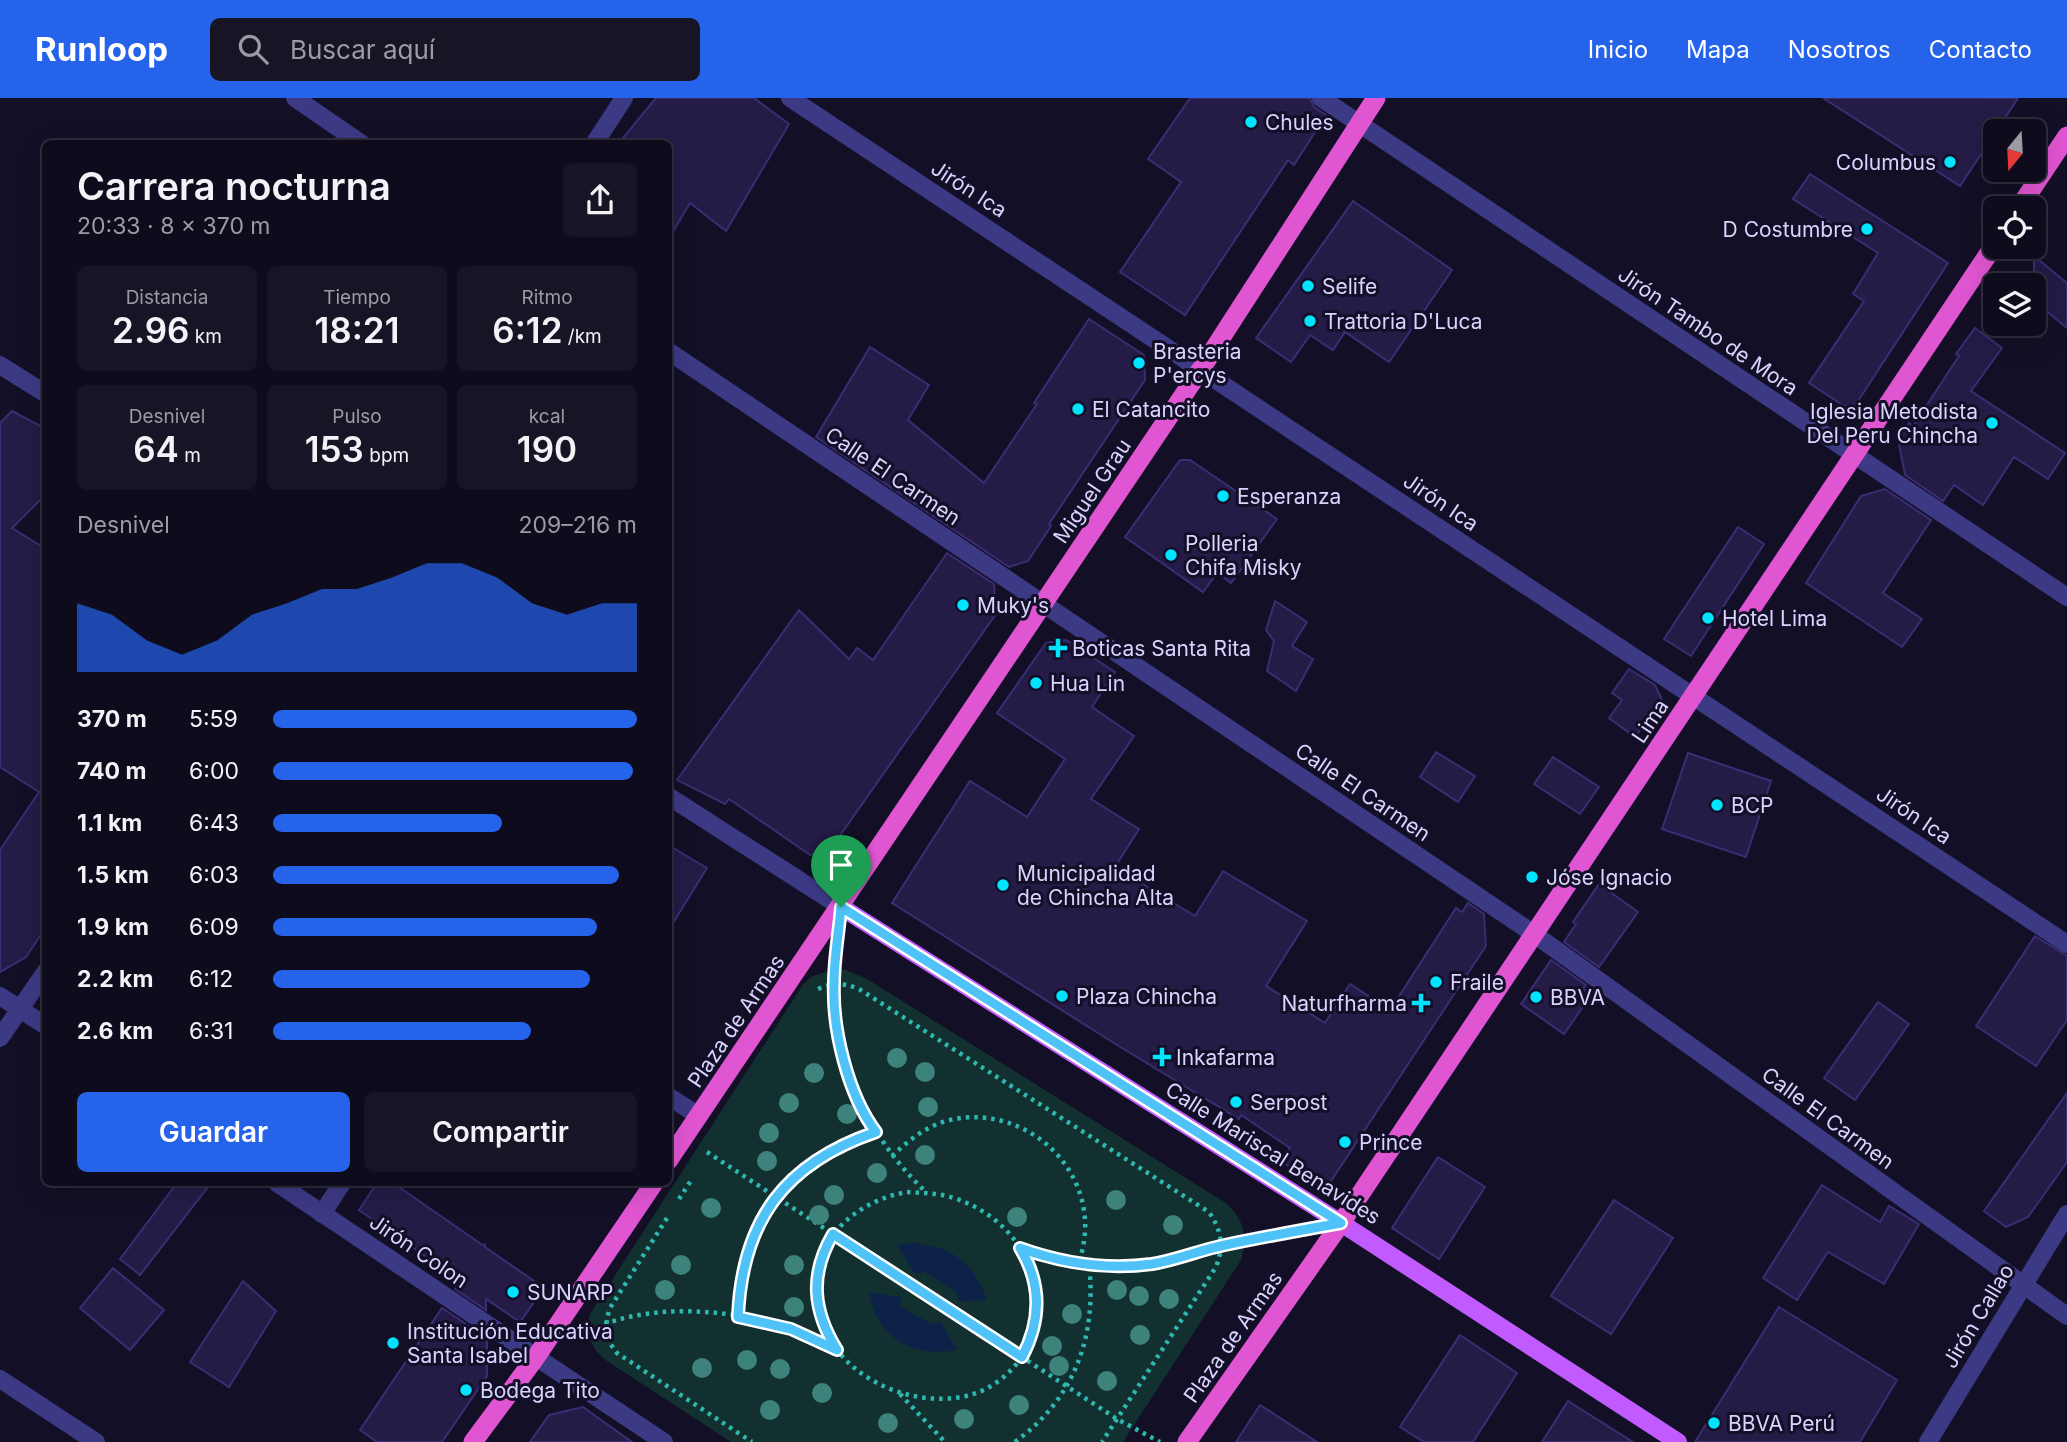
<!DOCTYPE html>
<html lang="es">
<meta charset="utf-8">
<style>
:root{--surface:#0e0b1c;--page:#171425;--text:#f1f3f6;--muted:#9b9ba3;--line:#2e2b3b;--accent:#2563eb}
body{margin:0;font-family:Inter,sans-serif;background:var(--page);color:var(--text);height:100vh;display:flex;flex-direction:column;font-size:26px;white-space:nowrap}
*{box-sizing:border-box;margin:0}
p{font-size:23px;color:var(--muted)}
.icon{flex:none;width:38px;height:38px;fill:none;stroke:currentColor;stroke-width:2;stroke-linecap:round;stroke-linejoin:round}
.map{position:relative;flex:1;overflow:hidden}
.details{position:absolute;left:42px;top:42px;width:630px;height:1046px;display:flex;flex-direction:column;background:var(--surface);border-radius:10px;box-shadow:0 7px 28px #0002,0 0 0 2px var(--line)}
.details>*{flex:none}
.needle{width:46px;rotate:198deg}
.fabs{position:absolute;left:1983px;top:21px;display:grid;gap:14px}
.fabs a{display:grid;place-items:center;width:63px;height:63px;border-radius:10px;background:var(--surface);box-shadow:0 7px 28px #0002,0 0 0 2px var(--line);font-size:35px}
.pin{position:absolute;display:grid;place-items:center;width:60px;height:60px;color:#fff;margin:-72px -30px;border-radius:50% 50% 50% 0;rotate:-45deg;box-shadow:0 0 7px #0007}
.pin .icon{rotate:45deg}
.round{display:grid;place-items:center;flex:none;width:74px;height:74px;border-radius:10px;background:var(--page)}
.overview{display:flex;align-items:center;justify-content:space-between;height:119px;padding:0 35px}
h1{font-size:38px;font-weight:600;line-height:52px}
.stats{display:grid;grid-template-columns:repeat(3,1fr);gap:10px;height:119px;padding:7px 35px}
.stats div{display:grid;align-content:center;border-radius:10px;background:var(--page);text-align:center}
.stats b{font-size:35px;font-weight:600}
.stats small{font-size:19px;font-weight:400}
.stats p{font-size:19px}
.chart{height:196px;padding:14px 35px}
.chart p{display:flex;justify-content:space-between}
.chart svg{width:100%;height:126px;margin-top:7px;fill:var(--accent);opacity:.7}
.button{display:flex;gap:14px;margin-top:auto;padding:14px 35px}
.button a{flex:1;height:80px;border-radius:10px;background:var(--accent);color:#fff;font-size:28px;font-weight:600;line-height:80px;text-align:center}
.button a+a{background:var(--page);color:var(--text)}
ul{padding:0 35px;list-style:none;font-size:23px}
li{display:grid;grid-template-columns:112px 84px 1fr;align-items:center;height:52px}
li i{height:18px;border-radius:9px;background:var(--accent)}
header{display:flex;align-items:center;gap:42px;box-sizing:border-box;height:98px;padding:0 35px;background:var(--accent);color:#fff}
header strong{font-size:33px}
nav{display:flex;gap:38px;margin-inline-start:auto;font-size:24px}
.search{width:490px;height:63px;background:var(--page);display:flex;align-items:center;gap:18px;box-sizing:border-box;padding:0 24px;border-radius:10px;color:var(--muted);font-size:26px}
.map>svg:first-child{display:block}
.green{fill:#12302f}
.water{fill:#0c2248}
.building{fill:#241b47;stroke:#3b2d73;stroke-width:2}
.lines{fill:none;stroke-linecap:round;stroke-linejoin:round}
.path{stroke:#2fb8b0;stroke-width:4.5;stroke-dasharray:3.5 5;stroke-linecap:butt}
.minor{stroke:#3d3a85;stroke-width:18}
.tertiary{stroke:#3d3a85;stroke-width:18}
.primary{stroke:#c25bff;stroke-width:18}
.trunk{stroke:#e055d1;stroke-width:19}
.tree{fill:#3d827b}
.route-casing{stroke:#fff;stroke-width:14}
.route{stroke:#4fc3f7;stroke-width:9}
.poi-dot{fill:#00e5ff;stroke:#130f26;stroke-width:2.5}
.labels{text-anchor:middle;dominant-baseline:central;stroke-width:6;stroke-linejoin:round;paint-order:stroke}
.poi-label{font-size:21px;fill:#d9d4ff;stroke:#130f26;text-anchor:start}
.street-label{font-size:21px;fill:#d9d4ff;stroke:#130f26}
</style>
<header>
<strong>Runloop</strong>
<div class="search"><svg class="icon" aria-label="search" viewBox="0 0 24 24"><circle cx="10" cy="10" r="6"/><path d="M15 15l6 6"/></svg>Buscar aquí</div>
<nav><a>Inicio</a><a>Mapa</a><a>Nosotros</a><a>Contacto</a></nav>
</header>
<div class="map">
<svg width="2067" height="1344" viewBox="0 0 2067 1344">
<rect width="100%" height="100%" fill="#130f26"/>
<!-- green -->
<path class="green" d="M834,871L846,872L867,881L1226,1105C1244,1121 1248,1139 1241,1162L1123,1344H731L607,1263C590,1251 586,1235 590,1216L804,885L813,878Z"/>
<!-- water -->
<g class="water">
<path d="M913,1145C953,1149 973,1164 987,1202L959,1203L956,1194L923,1173L921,1176L915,1175L897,1147Z"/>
<path d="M869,1194L901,1199L900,1208L931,1226L941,1224L957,1252C912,1260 877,1240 869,1194Z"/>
</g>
<!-- building -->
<g class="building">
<path d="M656,0H754L789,26L726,133L690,105L668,142V46H618Z"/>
<path d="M1190,0H1310L1314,9L1326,17L1294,67L1288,62L1185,217L1120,174L1181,84L1148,61Z"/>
<path d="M1823,0H2018L1960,88Z"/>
<path d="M1810,76L1948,165L1856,306L1844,308L1809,285L1864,203L1853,196L1878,155L1793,101Z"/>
<path d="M1353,103L1452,172L1389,264L1345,234L1333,252L1310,237L1291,264L1256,240Z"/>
<path d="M2034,158L2067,185V230L2034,203Z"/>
<path d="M1089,221L1144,257L1145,282L1049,426L1051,428L1028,463L1009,469L816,339L870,249L929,287L908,322L984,385L1037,306L1034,305Z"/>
<path d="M1975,230L2002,250L1971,293L2065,355L2048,381L2014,359L1983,407L1954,387L1943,403L1905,377L1898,341L1909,325L1913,328L1959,258L1956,256Z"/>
<path d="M12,313L46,331V396L12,430L46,451V829L26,859L0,874V752L39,694L0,669V325Z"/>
<path d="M1180,362H1190L1277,421L1231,485L1217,475L1203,494L1125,439Z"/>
<path d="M1885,391L1931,422L1883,495L1922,521L1902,549L1806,485L1861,398Z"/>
<path d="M1738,429L1764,446L1691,558L1664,541Z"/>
<path d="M947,455L994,486L996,516L829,753L810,757L729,701L725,706L677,682L799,512L849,561L857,550L873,562Z"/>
<path d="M1275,503L1307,524L1292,548L1313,561L1296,593L1267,573L1274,543L1266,532Z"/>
<path d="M1066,542L1115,574L1092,609L1134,638L1091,701L1139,731L1115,769L1195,818L1223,773L1307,823L1266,888L1325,925L1350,886L1390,912L1456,810L1462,814L1468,805L1484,816L1486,848L1325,1092L1281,1063L1290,1050L1241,1017L1239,1021L1117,947L892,805L970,683L1027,719L1065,661L997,615L1046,545Z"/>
<path d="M1629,571L1655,587L1662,602L1635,639L1609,620L1622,602L1612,595Z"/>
<path d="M1436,654L1475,678L1458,704L1420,679Z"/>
<path d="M1688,655L1771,683L1746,759L1662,731Z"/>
<path d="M1553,659L1599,689L1580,716L1534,686Z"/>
<path d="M668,747L707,770L668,833Z"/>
<path d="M1599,786L1638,814L1599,869L1564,844L1576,826L1573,824Z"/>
<path d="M2035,838L2067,858V922L2036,968L1976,928Z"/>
<path d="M1551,862L1586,887L1583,891L1591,897L1564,936L1521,906Z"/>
<path d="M1878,904L1909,926L1855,1002L1824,980Z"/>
<path d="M2067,995V1064L2028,1119L2006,1129L1984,1113Z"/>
<path d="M1438,1059L1485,1089L1439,1161L1392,1130Z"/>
<path d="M177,1085H211L140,1177L120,1161Z"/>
<path d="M377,1085H393L484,1148L485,1147V1149L544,1190L520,1224L486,1201V1212L455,1191L461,1183L359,1112Z"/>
<path d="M1822,1087L1880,1124L1889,1108L1919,1126L1884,1186L1828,1154L1797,1202L1763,1180Z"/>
<path d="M1614,1102L1673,1140L1611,1236L1551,1198Z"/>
<path d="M113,1170L164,1212L130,1252L80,1210Z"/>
<path d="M243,1183L276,1213L229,1289L190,1264Z"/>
<path d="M1779,1209L1897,1282L1860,1344H1695Z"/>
<path d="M442,1210L487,1240V1278L442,1344H377L360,1332Z"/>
<path d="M1460,1237L1517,1275L1473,1344H1424L1400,1329Z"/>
<path d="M1568,1303L1633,1344H1542Z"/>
<path d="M1260,1307L1317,1344H1236Z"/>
<path d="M583,1309L632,1344H530L549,1317Z"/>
</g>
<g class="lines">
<!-- path -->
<g class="path">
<path d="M835,866C827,952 864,1036 927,1095"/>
<path d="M818,891C833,884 844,885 859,891L1209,1114C1222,1133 1224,1148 1216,1169L1102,1344"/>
<path d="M707,1054L1117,1321L1160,1344"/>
<path d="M892,1058C908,1043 925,1029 946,1023C1012,1005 1081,1054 1085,1122C1086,1137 1083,1151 1079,1165"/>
<path d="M907,1094C923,1095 939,1095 954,1100C1019,1121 1056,1188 1026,1251C1016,1272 993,1291 970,1297C918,1311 850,1285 826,1234C794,1166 839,1106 907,1094Z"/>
<path d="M679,1101L692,1081"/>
<path d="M667,1120L610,1210C604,1228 605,1241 617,1255L752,1344"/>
<path d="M1021,1151C1062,1165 1108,1172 1152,1165C1175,1162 1197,1154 1220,1148C1247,1141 1276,1137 1304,1132"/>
<path d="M738,1219C742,1123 785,1065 876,1034"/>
<path d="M589,1233C658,1198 771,1213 836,1251"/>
<path d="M900,1296L945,1344"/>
<path d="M1015,1344C1075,1300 1097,1238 1089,1166"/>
</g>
<!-- minor -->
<g class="minor">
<path d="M295,0L362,46"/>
<path d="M790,0L2067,846"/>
<path d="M1321,0L2067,499"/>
<path d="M594,46L624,0"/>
<path d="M668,253L1534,836L2067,1218"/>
<path d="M0,267L46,296"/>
<path d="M668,698L841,809"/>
<path d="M0,898L46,928"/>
<path d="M0,940L46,873"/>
<path d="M668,998L699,1018"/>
<path d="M277,1085L536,1259"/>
<path d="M322,1116L342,1085"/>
<path d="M0,1281L96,1344"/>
<path d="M1928,1344L2067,1116"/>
</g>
<!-- tertiary -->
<path class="tertiary" d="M536,1259L664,1344"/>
<!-- primary -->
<path class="primary" d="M841,809L1341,1125L1678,1344"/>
<!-- trunk -->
<g class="trunk">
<path d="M2019,110L2067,38"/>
<path d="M668,1063L1201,271L1376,0"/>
<path d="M473,1344L536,1259L654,1085"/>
<path d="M1187,1344L1341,1125L1995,146"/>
</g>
</g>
<!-- trees -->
<g class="tree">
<circle cx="897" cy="960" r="10"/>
<circle cx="925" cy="974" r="10"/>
<circle cx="814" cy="975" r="10"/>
<circle cx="789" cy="1005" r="10"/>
<circle cx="928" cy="1009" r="10"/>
<circle cx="847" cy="1016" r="10"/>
<circle cx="769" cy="1035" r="10"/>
<circle cx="925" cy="1057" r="10"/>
<circle cx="767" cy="1063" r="10"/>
<circle cx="877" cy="1075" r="10"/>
<circle cx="834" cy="1097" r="10"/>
<circle cx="1116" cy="1102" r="10"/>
<circle cx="711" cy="1110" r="10"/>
<circle cx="819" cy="1117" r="10"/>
<circle cx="1017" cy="1119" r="10"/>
<circle cx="1173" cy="1127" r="10"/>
<circle cx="681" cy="1167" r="10"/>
<circle cx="794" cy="1167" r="10"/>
<circle cx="665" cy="1192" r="10"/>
<circle cx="1117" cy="1192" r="10"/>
<circle cx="1139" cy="1198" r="10"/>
<circle cx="1169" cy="1201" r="10"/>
<circle cx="794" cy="1209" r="10"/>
<circle cx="1072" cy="1216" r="10"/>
<circle cx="1140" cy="1237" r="10"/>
<circle cx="1052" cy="1248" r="10"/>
<circle cx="747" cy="1262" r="10"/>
<circle cx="1059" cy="1268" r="10"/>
<circle cx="702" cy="1270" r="10"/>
<circle cx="780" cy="1271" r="10"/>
<circle cx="1107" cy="1283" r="10"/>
<circle cx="822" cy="1295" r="10"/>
<circle cx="1019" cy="1307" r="10"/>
<circle cx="770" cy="1312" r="10"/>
<circle cx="964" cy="1321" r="10"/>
<circle cx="888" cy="1325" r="10"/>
</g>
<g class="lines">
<!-- route casing -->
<g class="route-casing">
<path id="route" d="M841,809L1341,1125C1302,1132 1263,1139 1225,1147C1200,1152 1177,1162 1152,1166C1108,1172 1062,1165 1020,1150C1042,1186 1041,1223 1022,1259L833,1136C809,1177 813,1213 837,1252L791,1231L738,1219C742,1122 785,1065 876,1034C848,997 832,931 834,885C834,860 839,834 841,809Z"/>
</g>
<!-- route -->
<use href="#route" class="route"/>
</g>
<!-- markers -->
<g class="poi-dot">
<circle cx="1251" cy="24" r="7"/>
<circle cx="1950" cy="64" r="7"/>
<circle cx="1867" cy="131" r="7"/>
<circle cx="1308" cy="188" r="7"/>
<circle cx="1310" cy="223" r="7"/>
<circle cx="1139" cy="265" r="7"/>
<circle cx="1078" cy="311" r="7"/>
<circle cx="1992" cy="325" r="7"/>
<circle cx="1223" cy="398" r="7"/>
<circle cx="1171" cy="457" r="7"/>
<circle cx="963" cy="507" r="7"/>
<circle cx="1708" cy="520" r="7"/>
<path d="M1054.5 539.5h7v7h7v7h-7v7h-7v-7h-7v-7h7z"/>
<circle cx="1036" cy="585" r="7"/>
<circle cx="1717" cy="707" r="7"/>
<circle cx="1532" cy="779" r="7"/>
<circle cx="1003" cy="787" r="7"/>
<circle cx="1436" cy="884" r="7"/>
<circle cx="1062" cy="898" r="7"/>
<circle cx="1536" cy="899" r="7"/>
<path d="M1417.5 894.5h7v7h7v7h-7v7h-7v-7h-7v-7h7z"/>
<path d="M1158.5 948.5h7v7h7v7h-7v7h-7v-7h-7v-7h7z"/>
<circle cx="1236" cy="1004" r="7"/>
<circle cx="1345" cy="1044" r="7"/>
<circle cx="513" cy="1194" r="7"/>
<circle cx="393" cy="1245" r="7"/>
<circle cx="466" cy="1292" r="7"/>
<circle cx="1714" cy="1325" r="7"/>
</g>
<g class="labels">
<!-- poi labels -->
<g class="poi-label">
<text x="1265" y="24">Chules</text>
<text x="1936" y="64" text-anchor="end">Columbus</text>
<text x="1853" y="131" text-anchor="end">D Costumbre</text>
<text x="1322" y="188">Selife</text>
<text x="1324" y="223">Trattoria D'Luca</text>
<text x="1153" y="253">Brasteria<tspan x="1153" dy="24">P'ercys</tspan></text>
<text x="1092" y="311">El Catancito</text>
<text x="1978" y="313" text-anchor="end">Iglesia Metodista<tspan x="1978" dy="24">Del Peru Chincha</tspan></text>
<text x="1237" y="398">Esperanza</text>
<text x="1185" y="445">Polleria<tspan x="1185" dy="24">Chifa Misky</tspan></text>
<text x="977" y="507">Muky's</text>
<text x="1722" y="520">Hotel Lima</text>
<text x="1072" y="550">Boticas Santa Rita</text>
<text x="1050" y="585">Hua Lin</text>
<text x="1731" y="707">BCP</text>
<text x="1017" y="775">Municipalidad<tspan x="1017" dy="24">de Chincha Alta</tspan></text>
<text x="1546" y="779">Jóse Ignacio</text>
<text x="1450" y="884">Fraile</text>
<text x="1076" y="898">Plaza Chincha</text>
<text x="1550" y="899">BBVA</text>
<text x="1407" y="905" text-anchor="end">Naturfharma</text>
<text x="1176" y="959">Inkafarma</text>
<text x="1250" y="1004">Serpost</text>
<text x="1359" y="1044">Prince</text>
<text x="527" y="1194">SUNARP</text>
<text x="407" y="1233">Institución Educativa<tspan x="407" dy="24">Santa Isabel</tspan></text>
<text x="480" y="1292">Bodega Tito</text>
<text x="1728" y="1325">BBVA Perú</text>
</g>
<!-- street labels -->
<g class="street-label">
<text transform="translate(969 91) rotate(33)">Jirón Ica</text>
<text transform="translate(1708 233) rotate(34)">Jirón Tambo de Mora</text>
<text transform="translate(893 378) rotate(34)">Calle El Carmen</text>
<text transform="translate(1092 393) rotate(-56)">Miguel Grau</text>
<text transform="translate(1441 404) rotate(34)">Jirón Ica</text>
<text transform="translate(1650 623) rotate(-56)">Lima</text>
<text transform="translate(1363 694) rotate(34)">Calle El Carmen</text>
<text transform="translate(1914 717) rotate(34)">Jirón Ica</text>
<text transform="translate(736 923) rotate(-56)">Plaza de Armas</text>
<text transform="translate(1828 1020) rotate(36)">Calle El Carmen</text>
<text transform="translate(1273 1055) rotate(32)">Calle Mariscal Benavides</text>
<text transform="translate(419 1153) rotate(34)">Jirón Colon</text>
<text transform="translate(1978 1218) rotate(-59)">Jirón Callao</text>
<text transform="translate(1233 1239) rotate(-55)">Plaza de Armas</text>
</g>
</g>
</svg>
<div class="fabs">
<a><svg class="needle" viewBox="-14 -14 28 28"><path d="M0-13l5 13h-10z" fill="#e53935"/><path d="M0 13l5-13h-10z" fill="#9b9ba3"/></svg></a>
<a><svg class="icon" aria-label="locate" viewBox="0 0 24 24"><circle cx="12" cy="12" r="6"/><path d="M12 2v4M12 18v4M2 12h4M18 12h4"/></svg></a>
<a><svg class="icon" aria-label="layers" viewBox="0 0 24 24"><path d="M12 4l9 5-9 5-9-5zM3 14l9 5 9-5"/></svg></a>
</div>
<div class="pin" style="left:841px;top:809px;background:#1e9e55"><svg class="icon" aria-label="arrive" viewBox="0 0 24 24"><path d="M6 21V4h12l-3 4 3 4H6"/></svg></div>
<section class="details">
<div class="overview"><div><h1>Carrera nocturna</h1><p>20:33 · 8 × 370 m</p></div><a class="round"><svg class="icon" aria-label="share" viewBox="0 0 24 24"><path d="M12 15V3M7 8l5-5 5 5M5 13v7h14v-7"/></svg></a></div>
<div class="stats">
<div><p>Distancia</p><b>2.96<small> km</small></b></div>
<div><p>Tiempo</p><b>18:21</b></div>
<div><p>Ritmo</p><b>6:12<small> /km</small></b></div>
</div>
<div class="stats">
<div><p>Desnivel</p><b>64<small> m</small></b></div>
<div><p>Pulso</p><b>153<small> bpm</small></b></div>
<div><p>kcal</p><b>190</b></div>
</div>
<div class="chart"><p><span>Desnivel</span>209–216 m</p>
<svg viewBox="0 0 160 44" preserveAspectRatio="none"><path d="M0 44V20L10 24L20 33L30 38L40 33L50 24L60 20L70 15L80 15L90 11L100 6L110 6L120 11L130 20L140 24L150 20L160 20V44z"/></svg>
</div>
<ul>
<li><b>370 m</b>5:59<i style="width:100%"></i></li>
<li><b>740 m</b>6:00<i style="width:99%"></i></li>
<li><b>1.1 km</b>6:43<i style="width:63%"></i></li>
<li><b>1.5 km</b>6:03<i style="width:95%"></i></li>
<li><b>1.9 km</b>6:09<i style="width:89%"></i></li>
<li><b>2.2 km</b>6:12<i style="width:87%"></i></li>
<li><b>2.6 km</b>6:31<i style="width:71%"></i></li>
</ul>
<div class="button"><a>Guardar</a><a>Compartir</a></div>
</section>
</div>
